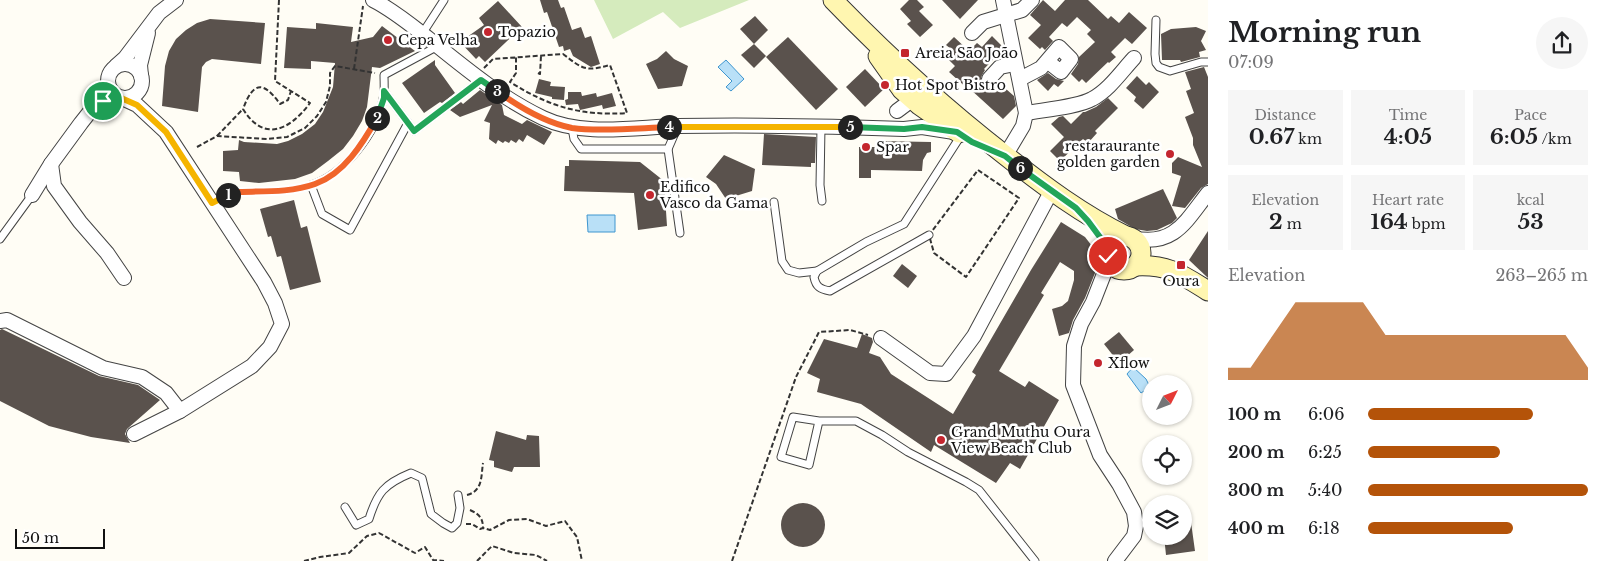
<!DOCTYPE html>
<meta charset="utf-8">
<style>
:root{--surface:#fff;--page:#f6f6f6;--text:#202124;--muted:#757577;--accent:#b45309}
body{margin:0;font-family:"Libre Baskerville",serif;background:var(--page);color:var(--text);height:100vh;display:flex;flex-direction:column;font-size:19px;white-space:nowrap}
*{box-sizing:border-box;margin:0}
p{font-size:16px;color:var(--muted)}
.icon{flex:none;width:28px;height:28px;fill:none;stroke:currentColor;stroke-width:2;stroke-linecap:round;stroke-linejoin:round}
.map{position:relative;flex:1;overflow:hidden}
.details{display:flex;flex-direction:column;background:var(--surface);width:400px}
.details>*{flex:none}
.needle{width:32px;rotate:48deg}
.buttons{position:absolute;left:1142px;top:375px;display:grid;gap:10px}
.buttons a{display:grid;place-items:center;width:50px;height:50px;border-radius:50%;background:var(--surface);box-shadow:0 1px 4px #0004;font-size:25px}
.scale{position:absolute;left:15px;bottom:12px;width:90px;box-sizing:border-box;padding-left:5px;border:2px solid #111;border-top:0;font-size:14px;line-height:18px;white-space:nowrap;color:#111;-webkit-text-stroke:4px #fff;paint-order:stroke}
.pin{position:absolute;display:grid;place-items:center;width:42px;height:42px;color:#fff;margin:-21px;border:2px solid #fff;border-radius:50%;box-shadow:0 1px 5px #0007}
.km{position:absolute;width:25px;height:25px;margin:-12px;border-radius:50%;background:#222;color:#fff;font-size:14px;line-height:25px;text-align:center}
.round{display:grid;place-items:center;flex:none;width:52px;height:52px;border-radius:26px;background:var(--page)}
.headline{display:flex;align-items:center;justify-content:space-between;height:85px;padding:0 20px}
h1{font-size:28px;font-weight:700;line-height:38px}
.metrics{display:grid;grid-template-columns:repeat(3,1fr);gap:8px;height:85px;padding:5px 20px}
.metrics div{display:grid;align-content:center;border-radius:0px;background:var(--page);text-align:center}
.metrics b{font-size:21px;font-weight:700}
.metrics small{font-size:14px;font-weight:400}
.metrics p{font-size:14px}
.chart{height:140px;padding:10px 20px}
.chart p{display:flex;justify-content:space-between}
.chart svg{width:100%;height:90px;margin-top:5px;fill:var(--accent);opacity:.7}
ul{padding:0 20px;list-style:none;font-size:16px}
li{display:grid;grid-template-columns:80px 60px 1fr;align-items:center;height:38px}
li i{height:12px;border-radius:6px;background:var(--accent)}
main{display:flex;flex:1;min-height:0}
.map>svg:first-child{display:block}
.green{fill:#d5ebbd}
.water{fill:#b9e0f7;stroke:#3f96cf}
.building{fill:#5a524d}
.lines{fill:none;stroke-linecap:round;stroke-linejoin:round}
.lane-casing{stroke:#444;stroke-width:9}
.street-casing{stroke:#444;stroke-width:16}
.secondary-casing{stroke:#333;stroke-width:21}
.path{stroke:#333;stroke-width:2;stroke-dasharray:5 2.5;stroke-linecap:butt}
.lane{stroke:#fff;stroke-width:7}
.street{stroke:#fff;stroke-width:14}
.secondary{stroke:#fff6b0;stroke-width:19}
.split-1-casing{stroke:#fff;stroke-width:10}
.split-2-casing{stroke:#fff;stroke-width:10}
.split-3-casing{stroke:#fff;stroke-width:10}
.split-4-casing{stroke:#fff;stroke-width:10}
.split-5-casing{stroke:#fff;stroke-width:10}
.split-6-casing{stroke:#fff;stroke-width:10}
.split-7-casing{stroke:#fff;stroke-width:10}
.split-1{stroke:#f5b400;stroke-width:6}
.split-2{stroke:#f0652b;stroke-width:6}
.split-3{stroke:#22a559;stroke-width:6}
.split-4{stroke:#f0652b;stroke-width:6}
.split-5{stroke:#f5b400;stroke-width:6}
.split-6{stroke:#22a559;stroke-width:6}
.split-7{stroke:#22a559;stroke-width:6}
.poi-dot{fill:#c4262e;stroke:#fff;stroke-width:2}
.labels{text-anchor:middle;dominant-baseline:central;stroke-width:5;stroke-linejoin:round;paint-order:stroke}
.poi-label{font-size:14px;fill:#111;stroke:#fff;text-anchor:start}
</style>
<main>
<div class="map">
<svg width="1208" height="561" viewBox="0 0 1208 561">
<rect width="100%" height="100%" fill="#fffdf5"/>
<!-- green -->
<path class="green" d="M594,0H749L680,28L663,12L613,39Z"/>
<!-- water -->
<g class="water">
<path d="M726,60L744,79L731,91L726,87L732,81L718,67Z"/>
<path d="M587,215H615V232H588Z"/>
<path d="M1133,367L1146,379L1150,387L1141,393L1127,374Z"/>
</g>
<!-- building -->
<g class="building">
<path d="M540,0H558L561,8L564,7L572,30L581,27L585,38L591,36L600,64L591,67L573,56L570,49L564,51L563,46L559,47L547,12L544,13Z"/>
<path d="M909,0H917L924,7L919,11L933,25L920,37L907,24L911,21L900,9Z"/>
<path d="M942,0H978L960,19Z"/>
<path d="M1043,0L1055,11L1065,0H1088L1108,19L1111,16L1119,23L1129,12L1147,28L1132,44L1125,38L1111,52L1116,57L1109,63L1108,62L1086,83L1082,79L1079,82L1071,74L1078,64L1079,57L1095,42L1087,34L1091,30L1077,17L1067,27L1062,23L1049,37L1053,41L1045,50L1042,47L1040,49L1028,38L1041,25L1030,15Z"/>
<path d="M498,1L522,27L485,62L479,56L476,59L460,42L484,25L479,18Z"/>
<path d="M755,16L768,30L754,44L740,29Z"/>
<path d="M210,19L265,23L261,64L212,59L206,62L202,67L198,112L162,106L165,66L169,51L176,39L186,30L197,23Z"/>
<path d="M316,23L353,27L351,42L373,37L382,26L415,51L380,68L372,67L367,107L362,121L353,136L343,149L328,161L312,173L295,179L259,183L240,181L239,172L223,171V151L238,150L239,140L244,142L277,144L288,141L302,134L315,124L323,112L333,87L335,63L311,61V69L284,68L287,27L316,29Z"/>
<path d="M1196,27L1206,31L1201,41L1206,50L1199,52L1200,57L1181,62L1180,60H1162L1161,34L1171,29Z"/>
<path d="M992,36L1004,48L984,69L985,70L981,77V81L983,85L988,88L992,87L998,82L1014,96L1016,106L1003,119L970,89L969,90L949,72L955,66L945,56L951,49L946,45L954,37L969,51L977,43L982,47Z"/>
<path d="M788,37L838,89L816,110L766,57Z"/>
<path d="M754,44L766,56L754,68L741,55Z"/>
<path d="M666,51L674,59L688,66L682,86L658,89L646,64L657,59Z"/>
<path d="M435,60V65L455,93L442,103L440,102L424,113L402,83Z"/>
<path d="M1204,67L1208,77V184L1201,188L1185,208L1172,206L1181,176L1172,173V163L1178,157L1202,167L1193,145V138L1185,117L1194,113L1186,91L1191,89L1185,72Z"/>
<path d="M865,69L884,89L865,107L846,87Z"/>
<path d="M1048,73L1056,79L1064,81L1058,87L1054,84L1048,91L1037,80Z"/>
<path d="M1137,76L1146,85L1149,82L1159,92L1143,109L1134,101L1136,97L1126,88Z"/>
<path d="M539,79L551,82L550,86L565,87L564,100L552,99V97L535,93Z"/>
<path d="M480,90L502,105L504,115L522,124L527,120L552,132L544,145L527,135L523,142L519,139L516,143L511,140L509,143L505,141L503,143L498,140L496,144L489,139L490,123L484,121L492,105L460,117L450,110L461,102L463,104Z"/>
<path d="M568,92H581L582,96L596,93L597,97L612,93L616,106L603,109L602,105L580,110L578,104L566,105L565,100L568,99Z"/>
<path d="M1108,98L1118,108L1095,131L1097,133L1088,143L1083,139L1060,161L1050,151L1064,137L1051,124L1059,117L1063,116L1071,124L1083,112H1085L1096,107Z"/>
<path d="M764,134L816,137L815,163H811V167L762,165Z"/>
<path d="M879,141L931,142V152L927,153L923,160L922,171L871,170V178H859V147H879Z"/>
<path d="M724,155L755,169L752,191L726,199L716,184L706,177Z"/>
<path d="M569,160L640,162L664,181L667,226L638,230L634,193L564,191L565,166H569Z"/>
<path d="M1163,189L1177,218L1172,223L1157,230L1147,231L1135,229L1118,219L1115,209Z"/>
<path d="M294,200L301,228L307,226L321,282L290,290L281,256L277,257L271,236L268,237L260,209Z"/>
<path d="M1061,222L1085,237L1099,255L1094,259L1095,273L1085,298L1073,320L1069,333L1059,336L1052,309L1062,306L1068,301L1074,280V271L1060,262L1041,293L1044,295L999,371L1025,387L1029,381L1059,400L1020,469L1010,463L996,483L934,445L931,452L861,404L817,392L820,379L807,373L824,339L857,348L862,334L872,338L873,342L869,353L880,357L891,374L953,414L976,375L972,372L1031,270Z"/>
<path d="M1208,231V278L1189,260Z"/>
<path d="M902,264L917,276L908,288L893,276Z"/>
<path d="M2,329L99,376L138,385L160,400L127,429L125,434L130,443L91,437L49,426L0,401V330Z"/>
<path d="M1119,332L1134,350L1119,363L1104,344Z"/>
<path d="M496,431L526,440L527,435L539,436L540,467H514L512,472L494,467V461L489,460Z"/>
<circle cx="803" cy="525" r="22"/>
<path d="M1190,515L1195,551L1166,555L1164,536H1184V516Z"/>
</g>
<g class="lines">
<!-- lane casing -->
<g class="lane-casing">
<g id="lane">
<path d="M1156,20L1155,54L1156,63L1159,67L1170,71L1201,62H1208"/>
<path d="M422,34L444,0"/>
<path d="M384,91L414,131L481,80"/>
<path d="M408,123L350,230L322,214L311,185C344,175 377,132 383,99C385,91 384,83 384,75L438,46"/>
<path d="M821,127L820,185L822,201"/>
<path d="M572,128L574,139L581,149H668L678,126"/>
<path d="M668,149L680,233"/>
<path d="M774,202L782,261L788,270L799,273L817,271"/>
<path d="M929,235L830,291C820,289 816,287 814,277L817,271L866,242L904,224L958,140L957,133"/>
<path d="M0,239L32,195"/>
<path d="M819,421L809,465L781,457L793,417L819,421H856L882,435L908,452L966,482L979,490L1035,561"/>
<path d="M345,507L356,525L369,519C377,493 384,484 411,473L422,478L431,514L443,523L452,528L457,523L460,508L458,495"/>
</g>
</g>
<!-- street casing -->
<g class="street-casing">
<g id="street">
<path d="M373,0C393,10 411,25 429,39C465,68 501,98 543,118C583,137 635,127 678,126C753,125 829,126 904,129L922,127L954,132"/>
<path d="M1003,0L1026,113L1023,126L1005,156"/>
<path d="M972,33L983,22L1022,10L1032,0"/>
<circle cx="125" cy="81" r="17"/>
<path d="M116,66L125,58L159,13L176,0"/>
<path d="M141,76L140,65L148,33"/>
<path d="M989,79L1000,67L1015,64"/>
<path d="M1020,79L1041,68L1059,47L1071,59L1061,72L1047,61"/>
<path d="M122,98L137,105L166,132L264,282L275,303L282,324L270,347L252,366L180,411L134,434"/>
<path d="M897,111L909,102L921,98"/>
<path d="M1026,113C1042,110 1078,107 1092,99C1109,90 1121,72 1134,58"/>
<path d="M51,164L54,186L80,222L107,253L124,278"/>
<path d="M32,195L51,164L81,123L96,104L112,93"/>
<path d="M1133,238C1174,247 1186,221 1208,193"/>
<path d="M1109,261L1093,302L1081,324L1074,346L1073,385L1100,455L1119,484L1134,512L1136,526L1134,536L1115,561"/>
<path d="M0,321L7,320L103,368L142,377L166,393L180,411"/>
<path d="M881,338L930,373L946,374L974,336L1052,190"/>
</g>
</g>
<!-- secondary casing -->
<g class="secondary-casing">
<g id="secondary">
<path d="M833,0C887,56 944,108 1006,156C1044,186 1083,215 1126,236"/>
<path d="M878,56L902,90L919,105L959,133"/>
<circle cx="1124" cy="253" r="17"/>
<path d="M1135,266C1168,264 1181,274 1208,291"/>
</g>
</g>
<!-- path -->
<g class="path">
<path d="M279,0L275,81L310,103C290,130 264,143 243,109C253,82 263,80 280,104L288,100L291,91"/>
<path d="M484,68L493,59L563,54C583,69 585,72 610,65L627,113C581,116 550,107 510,82L516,73V57"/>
<path d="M354,69L363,6"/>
<path d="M538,73L540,74L541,56"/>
<path d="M217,136L243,109"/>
<path d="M197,147L217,136L267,139L287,137L305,128L317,116L326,102L330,86V73L335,66L375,73"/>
<path d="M978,170L1019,198L966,277L934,253L929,235Z"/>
<path d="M223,198C247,186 276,193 302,187"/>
<path d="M467,495C483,491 481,476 483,463"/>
<path d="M470,510C479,514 483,518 483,528"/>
<path d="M466,524H472L480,529L483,528L490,530L509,520L527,519L546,526L565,521L577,537L582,561"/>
<path d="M304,561L320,557L349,553L367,536L379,533L415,553L425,547L433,560L444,561"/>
<path d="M477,561L492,546L514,553L536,555L547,561"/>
<path d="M732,561L796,377L819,332L850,330L868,335"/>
</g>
<!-- lane -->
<use href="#lane" class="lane"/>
<!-- street -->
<use href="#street" class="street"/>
<!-- secondary -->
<use href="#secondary" class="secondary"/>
</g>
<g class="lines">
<!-- split-1 casing -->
<g class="split-1-casing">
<path id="split-1" d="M103,101L112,94L137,105L166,132L212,203L228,195"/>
</g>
<!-- split-2 casing -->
<g class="split-2-casing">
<path id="split-2" d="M228,195L235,192C262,191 290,193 315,184C344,174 363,143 377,118"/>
</g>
<!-- split-3 casing -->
<g class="split-3-casing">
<path id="split-3" d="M377,118L384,98V91L414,131L481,80L497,91"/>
</g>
<!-- split-4 casing -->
<g class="split-4-casing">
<path id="split-4" d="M497,91C519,107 546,123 572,128C601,132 639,128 669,127"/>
</g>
<!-- split-5 casing -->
<g class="split-5-casing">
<path id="split-5" d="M669,127H850"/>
</g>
<!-- split-6 casing -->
<g class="split-6-casing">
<path id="split-6" d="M850,127L904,129L922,127L957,132L972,142L1005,156L1020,168"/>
</g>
<!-- split-7 casing -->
<g class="split-7-casing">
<path id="split-7" d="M1020,168L1076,208L1088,221L1108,248V256"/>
</g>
<!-- split-1 -->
<use href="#split-1" class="split-1"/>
<!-- split-2 -->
<use href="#split-2" class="split-2"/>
<!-- split-3 -->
<use href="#split-3" class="split-3"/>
<!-- split-4 -->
<use href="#split-4" class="split-4"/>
<!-- split-5 -->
<use href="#split-5" class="split-5"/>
<!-- split-6 -->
<use href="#split-6" class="split-6"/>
<!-- split-7 -->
<use href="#split-7" class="split-7"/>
</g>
<!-- markers -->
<g class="poi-dot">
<circle cx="488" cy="32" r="5"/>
<circle cx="388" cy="40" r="5"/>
<rect x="900" y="48" width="10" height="10" rx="2.5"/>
<circle cx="885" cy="85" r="5"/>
<circle cx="866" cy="147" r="5"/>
<circle cx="1170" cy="154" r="5"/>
<circle cx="650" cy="195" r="5"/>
<rect x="1176" y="260" width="10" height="10" rx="2.5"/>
<circle cx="1098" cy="363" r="5"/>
<circle cx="941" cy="440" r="5"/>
</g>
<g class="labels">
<!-- poi labels -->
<g class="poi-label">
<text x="498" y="32">Topazio</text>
<text x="398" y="40">Cepa Velha</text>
<text x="915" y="53">Areia São João</text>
<text x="895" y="85">Hot Spot Bistro</text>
<text x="1160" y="146" text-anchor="end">restaraurante<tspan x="1160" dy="16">golden garden</tspan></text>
<text x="876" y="147">Spar</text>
<text x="660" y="187">Edifico<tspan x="660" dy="16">Vasco da Gama</tspan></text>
<text x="1181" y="281" text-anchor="middle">Oura</text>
<text x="1108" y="363">Xflow</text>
<text x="951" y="432">Grand Muthu Oura<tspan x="951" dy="16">View Beach Club</tspan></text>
</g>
</g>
</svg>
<div class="buttons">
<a><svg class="needle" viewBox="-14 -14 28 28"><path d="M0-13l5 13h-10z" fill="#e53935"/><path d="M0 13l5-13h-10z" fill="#757577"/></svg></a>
<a><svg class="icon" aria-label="locate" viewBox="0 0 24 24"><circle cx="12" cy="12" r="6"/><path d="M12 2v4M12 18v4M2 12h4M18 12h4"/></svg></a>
<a><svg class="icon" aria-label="layers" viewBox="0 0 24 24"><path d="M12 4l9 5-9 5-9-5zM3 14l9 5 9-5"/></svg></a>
</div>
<div class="scale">50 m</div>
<div class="pin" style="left:103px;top:101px;background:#1e9e55"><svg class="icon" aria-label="arrive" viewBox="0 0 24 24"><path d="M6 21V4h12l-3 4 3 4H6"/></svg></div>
<div class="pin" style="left:1108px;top:256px;background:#d93025"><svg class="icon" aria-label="check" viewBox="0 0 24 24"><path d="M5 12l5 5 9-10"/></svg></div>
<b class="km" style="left:228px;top:195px">1</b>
<b class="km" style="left:377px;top:118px">2</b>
<b class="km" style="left:497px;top:91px">3</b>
<b class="km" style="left:669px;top:127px">4</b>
<b class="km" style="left:850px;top:127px">5</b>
<b class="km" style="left:1020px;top:168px">6</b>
</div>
<section class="details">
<div class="headline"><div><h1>Morning run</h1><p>07:09</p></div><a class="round"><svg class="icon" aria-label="share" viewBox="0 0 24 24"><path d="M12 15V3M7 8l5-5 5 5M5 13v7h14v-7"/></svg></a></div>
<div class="metrics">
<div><p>Distance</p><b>0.67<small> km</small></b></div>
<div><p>Time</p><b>4:05</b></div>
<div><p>Pace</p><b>6:05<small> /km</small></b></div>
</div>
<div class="metrics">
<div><p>Elevation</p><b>2<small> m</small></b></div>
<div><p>Heart rate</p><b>164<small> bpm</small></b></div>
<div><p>kcal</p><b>53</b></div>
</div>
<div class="chart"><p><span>Elevation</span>263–265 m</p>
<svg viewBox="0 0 160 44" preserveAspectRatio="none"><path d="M0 44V38L10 38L20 22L30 6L40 6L50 6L60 6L70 22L80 22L90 22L100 22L110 22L120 22L130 22L140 22L150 22L160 38V44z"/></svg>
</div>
<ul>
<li><b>100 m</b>6:06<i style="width:75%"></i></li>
<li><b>200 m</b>6:25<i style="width:60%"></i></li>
<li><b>300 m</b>5:40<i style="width:100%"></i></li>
<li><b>400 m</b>6:18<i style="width:66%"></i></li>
</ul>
</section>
</main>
